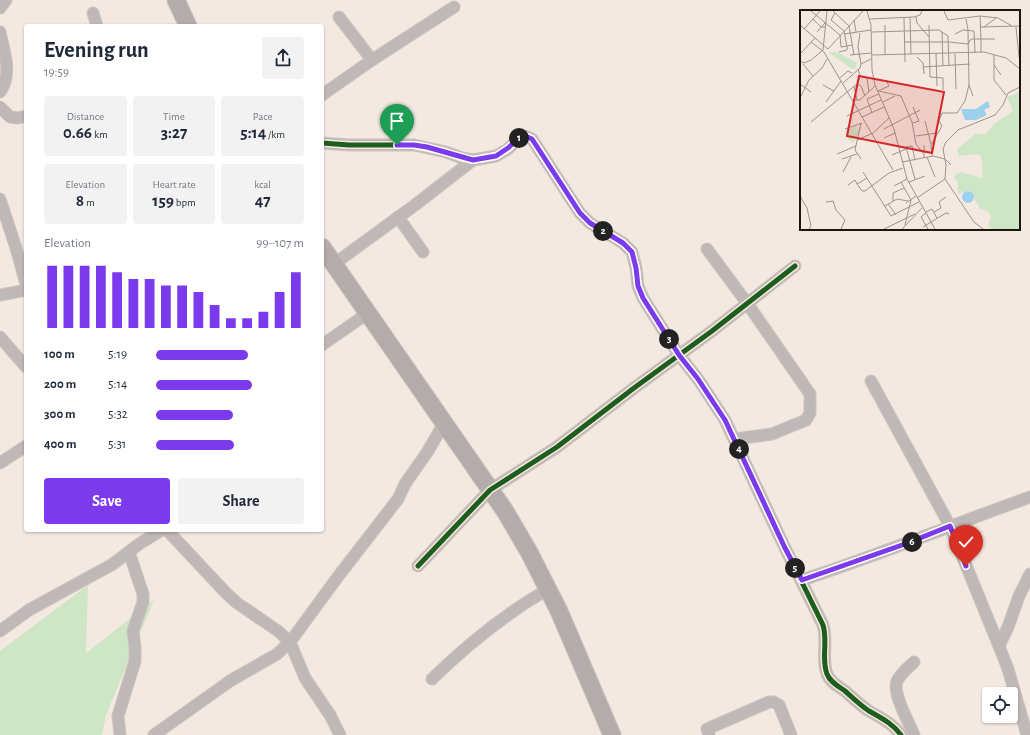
<!DOCTYPE html>
<meta charset="utf-8">
<style>
:root{--surface:#fff;--page:#f2f2f3;--text:#1f2937;--muted:#747a83;--accent:#7c3aed}
body{margin:0;font-family:"Alegreya Sans",sans-serif;background:var(--page);color:var(--text);height:100vh;display:flex;flex-direction:column;font-size:15px;white-space:nowrap}
*{box-sizing:border-box;margin:0}
p{font-size:13px;color:var(--muted)}
.icon{flex:none;width:22px;height:22px;fill:none;stroke:currentColor;stroke-width:2;stroke-linecap:round;stroke-linejoin:round}
.map{position:relative;flex:1;overflow:hidden}
.panel{position:absolute;left:24px;top:24px;width:300px;height:508px;display:flex;flex-direction:column;background:var(--surface);border-radius:4px;box-shadow:0 1px 3px #0004}
.panel>*{flex:none}
.tools{position:absolute;left:982px;top:687px;display:grid;gap:8px}
.tools a{display:grid;place-items:center;width:36px;height:36px;border-radius:4px;background:var(--surface);box-shadow:0 1px 3px #0004;font-size:20px}
.pin{position:absolute;display:grid;place-items:center;width:34px;height:34px;color:#fff;margin:-41px -17px;border-radius:50% 50% 50% 0;rotate:-45deg;box-shadow:0 0 4px #0007}
.pin .icon{rotate:45deg}
.km{position:absolute;width:20px;height:20px;margin:-10px;border-radius:50%;background:#222;color:#fff;font-size:11px;line-height:20px;text-align:center}
.round{display:grid;place-items:center;flex:none;width:42px;height:42px;border-radius:4px;background:var(--page)}
.overview{display:flex;align-items:center;justify-content:space-between;height:68px;padding:0 20px}
h1{font-size:22px;font-weight:700;line-height:30px}
.figures{display:grid;grid-template-columns:repeat(3,1fr);gap:6px;height:68px;padding:4px 20px}
.figures div{display:grid;align-content:center;border-radius:4px;background:var(--page);text-align:center}
.figures b{font-size:17px;font-weight:700}
.figures small{font-size:11px;font-weight:400}
.figures p{font-size:11px}
.chart{height:112px;padding:8px 20px}
.chart p{display:flex;justify-content:space-between}
.chart svg{width:100%;height:72px;margin-top:4px;stroke:var(--accent);stroke-width:6}
.action{display:flex;gap:8px;margin-top:auto;padding:8px 20px}
.action a{flex:1;height:46px;border-radius:4px;background:var(--accent);color:#fff;font-size:16px;font-weight:700;line-height:46px;text-align:center}
.action a+a{background:var(--page);color:var(--text)}
ul{padding:0 20px;list-style:none;font-size:13px}
li{display:grid;grid-template-columns:64px 48px 1fr;align-items:center;height:30px}
li i{height:10px;border-radius:5px;background:var(--accent)}
.map>svg:first-child{display:block}
.green{fill:#cee6c6}
.lines{fill:none;stroke-linecap:round;stroke-linejoin:round}
.minor-casing{stroke:#ccc4bd;stroke-width:13}
.highway-casing{stroke:#ccc4bd;stroke-width:19}
.minor{stroke:#beb9b7;stroke-width:11}
.highway{stroke:#b3acaa;stroke-width:17}
.cycleway-casing{stroke:#fce8d9;stroke-width:8}
.cycleway{stroke:#1b5e20;stroke-width:5}
.route-casing{stroke:#fff;stroke-width:8}
.route{stroke:#7c3aed;stroke-width:5}
.inset-road{fill:none;stroke:#9e948d;stroke-width:1}
.view{fill:#d62828;fill-opacity:0.15;stroke:#d62828;stroke-width:2}
.inset-edge{fill:none;stroke:#1d150e;stroke-width:2}
</style>
<div class="map">
<svg width="1030" height="735" viewBox="0 0 1030 735">
<rect width="100%" height="100%" fill="#f4e9e1"/>
<!-- green -->
<path class="green" d="M88,585L86,653L154,600L106,715L102,735H0V651Z"/>
<g class="lines">
<!-- minor casing -->
<g class="minor-casing">
<g id="minor">
<path d="M0,8L6,0"/>
<path d="M93,13L97,26"/>
<path d="M0,32C4,53 13,73 0,92"/>
<path d="M372,60L454,7"/>
<path d="M322,95L372,60L339,17"/>
<path d="M0,107L10,117L18,118L26,116"/>
<path d="M322,143L349,145H414L446,152L462,158L473,160L496,156L508,149L518,139L525,136L532,139L580,213L590,223L623,243L632,252L636,268L638,286L643,298L679,355L698,379L725,420L785,548L823,625C828,642 821,659 827,674C830,682 838,686 845,691C853,698 860,705 869,711C881,718 892,723 901,735"/>
<path d="M0,199L16,248L26,284"/>
<path d="M398,217L423,252"/>
<path d="M707,249L747,303L810,394V413L806,420L772,434L735,439"/>
<path d="M334,264L415,205L473,160"/>
<path d="M0,295L26,290"/>
<path d="M0,337L26,367"/>
<path d="M322,345L368,313"/>
<path d="M871,381L950,526L999,646"/>
<path d="M0,463L26,446"/>
<path d="M167,530L226,593L237,603L278,631L290,642L305,678L330,715L340,735"/>
<path d="M418,566L490,490L557,447L634,388L712,331L795,266"/>
<path d="M802,580C879,555 954,524 1030,497"/>
<path d="M0,631L29,610L113,564L139,544L162,530"/>
<path d="M432,679C467,645 505,614 548,589"/>
<path d="M120,735L118,716L135,661V648L133,631L143,602V594L129,552"/>
<path d="M154,735L230,681L277,654L290,642L340,574L398,499L405,484L428,451L444,423"/>
<path d="M709,735L707,729L769,702H774L779,705L791,735"/>
<path d="M914,735C909,722 892,694 897,681C901,673 908,668 914,662"/>
<path d="M1027,735L1008,669L999,646L1008,627L1019,596L1030,574"/>
</g>
</g>
<!-- highway casing -->
<g class="highway-casing">
<g id="highway">
<path d="M176,0L188,26"/>
<path d="M322,247L505,511L529,552L559,611L612,735"/>
</g>
</g>
<!-- minor -->
<use href="#minor" class="minor"/>
<!-- highway -->
<use href="#highway" class="highway"/>
<!-- cycleway casing -->
<g class="cycleway-casing">
<g id="cycleway">
<path d="M322,143L349,145H414L446,152L462,158L473,160L496,156L508,149L518,139L525,136L532,139L580,213L590,223L623,243L632,252L636,268L638,286L643,298L679,355L698,379L725,420L785,548L823,625C828,642 821,659 827,674C830,682 838,686 845,691C853,698 860,705 869,711C881,718 892,723 901,735"/>
<path d="M418,566L490,490L557,447L634,388L712,331L795,266"/>
</g>
</g>
<!-- cycleway -->
<use href="#cycleway" class="cycleway"/>
</g>
<g class="lines">
<!-- route casing -->
<g class="route-casing">
<path id="route" d="M397,145H414L427,147L473,160L496,156L508,148L518,139L525,136L532,139L580,213L590,223L623,243L632,252L636,268L638,286L643,298L679,355L698,379L725,420L785,548L802,580L905,544L950,526L966,566"/>
</g>
<!-- route -->
<use href="#route" class="route"/>
</g>
<!-- overview -->
<g transform="translate(800 10)">
<rect width="220" height="220" fill="#f4e9e1"/>
<path d="M28,42H37L50,49L57,53L56,58L52,59ZM220,82V219H191L188,217L191,205L186,200L180,199L170,180L158,184V173L154,166L160,162L183,168L181,146L177,144L159,146L157,139L175,124H186L195,113L213,101L207,87ZM57,115L56,120L62,117L53,133L46,127L45,121Z" fill="#cee6c6"/>
<path d="M188,91L190,97L184,100L187,105L176,110H165L161,99H176ZM162 187a6 6 0 1 1 12 0a6 6 0 1 1-12 0Z" fill="#9dd0ed"/>
<path class="inset-road" d="M11,1L40,25L41,37L52,35M33,1L49,16L54,45M67,1L71,15L72,60L75,75L94,119L107,169L135,219M35,3L31,10L44,21L47,37V40L39,42M180,6L198,8L212,16M110,7L111,44M116,7L117,13L129,27M104,8L105,52M13,9L21,17H25M70,9L114,7L120,5L122,1M166,9L168,20L169,75L173,86M54,10L56,22M0,15L28,39L63,1M85,15V45M129,15L130,67L143,68V80M181,17L220,16M184,17L196,8M216,17L219,47M4,19L20,1M17,22L25,13M72,22L139,20L148,26L149,56M142,22L143,56M60,23L58,37L61,54M44,24L71,20M155,24L163,20L174,21L175,43M11,32L24,42L93,160M104,32H149L168,34L171,29H181L180,6L148,10L144,1M181,42V29H195M1,43L15,28M136,44L137,76M155,44L156,79M50,45L71,43M72,45L184,42L206,48L220,59M194,45V70L206,85M117,47L123,53L124,64M0,51L4,53L11,50L23,40L27,1M3,54L13,66M194,55L201,65M123,57L170,54M40,68L48,61L52,63M67,68L69,82M43,73L60,58L61,54L71,49M0,74L11,82M57,74L61,76L65,86M23,75L34,81M54,76L57,90M78,81L89,76L87,72M79,81L101,86L112,112L116,134L123,143M1,86L9,70L22,58L27,49M52,90H60L75,76M26,92L41,71M83,92L95,86M72,103L67,89L79,84M47,106L81,90M62,107L84,97M125,111L131,134M11,112L58,73L60,65L58,59M61,113L55,140L61,149M113,113L119,111L113,97M45,119L62,113M84,119L120,100M116,126L137,123M84,128L95,123M57,130L73,123L89,108M124,135V148M37,144L56,136M92,145L106,139M132,146L131,135L142,116L139,111L142,103H157L165,91L169,75M127,147L135,167M42,149L57,144M115,150L112,136L106,137L115,169M102,152L133,146L145,149L151,155M43,162L51,147M63,162L91,206L119,192M145,169L174,212L183,219M101,172L111,190L105,215M109,172L125,166M57,174L62,181H65L89,163L103,158M48,175L55,170L57,174L67,168M94,176L107,169M0,186L7,198L11,216L9,219M117,188L145,169L146,155L143,139L146,132L158,120L195,105L203,95L208,83L220,77M93,191V183L104,178M26,192L33,191L36,200L45,210L41,219M106,193L116,186M88,194L96,205M85,196L97,189L108,191M126,202L132,199L137,208M134,202L141,198L139,192L146,187M126,203L121,207L128,219M123,217L146,203L149,204M84,219L115,204M102,219L122,198"/>
<path class="view" d="M59,66L144,82L132,143L47,126Z"/>
<rect width="220" height="220" class="inset-edge"/>
</g>
</svg>
<div class="tools">
<a><svg class="icon" aria-label="locate" viewBox="0 0 24 24"><circle cx="12" cy="12" r="6"/><path d="M12 2v4M12 18v4M2 12h4M18 12h4"/></svg></a>
</div>
<div class="pin" style="left:397px;top:145px;background:#1e9e55"><svg class="icon" aria-label="arrive" viewBox="0 0 24 24"><path d="M6 21V4h12l-3 4 3 4H6"/></svg></div>
<div class="pin" style="left:966px;top:566px;background:#d93025"><svg class="icon" aria-label="check" viewBox="0 0 24 24"><path d="M5 12l5 5 9-10"/></svg></div>
<b class="km" style="left:519px;top:138px">1</b>
<b class="km" style="left:603px;top:231px">2</b>
<b class="km" style="left:669px;top:339px">3</b>
<b class="km" style="left:739px;top:449px">4</b>
<b class="km" style="left:795px;top:568px">5</b>
<b class="km" style="left:912px;top:542px">6</b>
<section class="panel">
<div class="overview"><div><h1>Evening run</h1><p>19:59</p></div><a class="round"><svg class="icon" aria-label="share" viewBox="0 0 24 24"><path d="M12 15V3M7 8l5-5 5 5M5 13v7h14v-7"/></svg></a></div>
<div class="figures">
<div><p>Distance</p><b>0.66<small> km</small></b></div>
<div><p>Time</p><b>3:27</b></div>
<div><p>Pace</p><b>5:14<small> /km</small></b></div>
</div>
<div class="figures">
<div><p>Elevation</p><b>8<small> m</small></b></div>
<div><p>Heart rate</p><b>159<small> bpm</small></b></div>
<div><p>kcal</p><b>47</b></div>
</div>
<div class="chart"><p><span>Elevation</span>99–107 m</p>
<svg viewBox="0 0 160 44" preserveAspectRatio="none"><path d="M5 44V6M15 44V6M25 44V6M35 44V6M45 44V10M55 44V14M65 44V14M75 44V18M85 44V18M95 44V22M105 44V30M115 44V38M125 44V38M135 44V34M145 44V22M155 44V10"/></svg>
</div>
<ul>
<li><b>100 m</b>5:19<i style="width:62%"></i></li>
<li><b>200 m</b>5:14<i style="width:65%"></i></li>
<li><b>300 m</b>5:32<i style="width:52%"></i></li>
<li><b>400 m</b>5:31<i style="width:53%"></i></li>
</ul>
<div class="action"><a>Save</a><a>Share</a></div>
</section>
</div>
